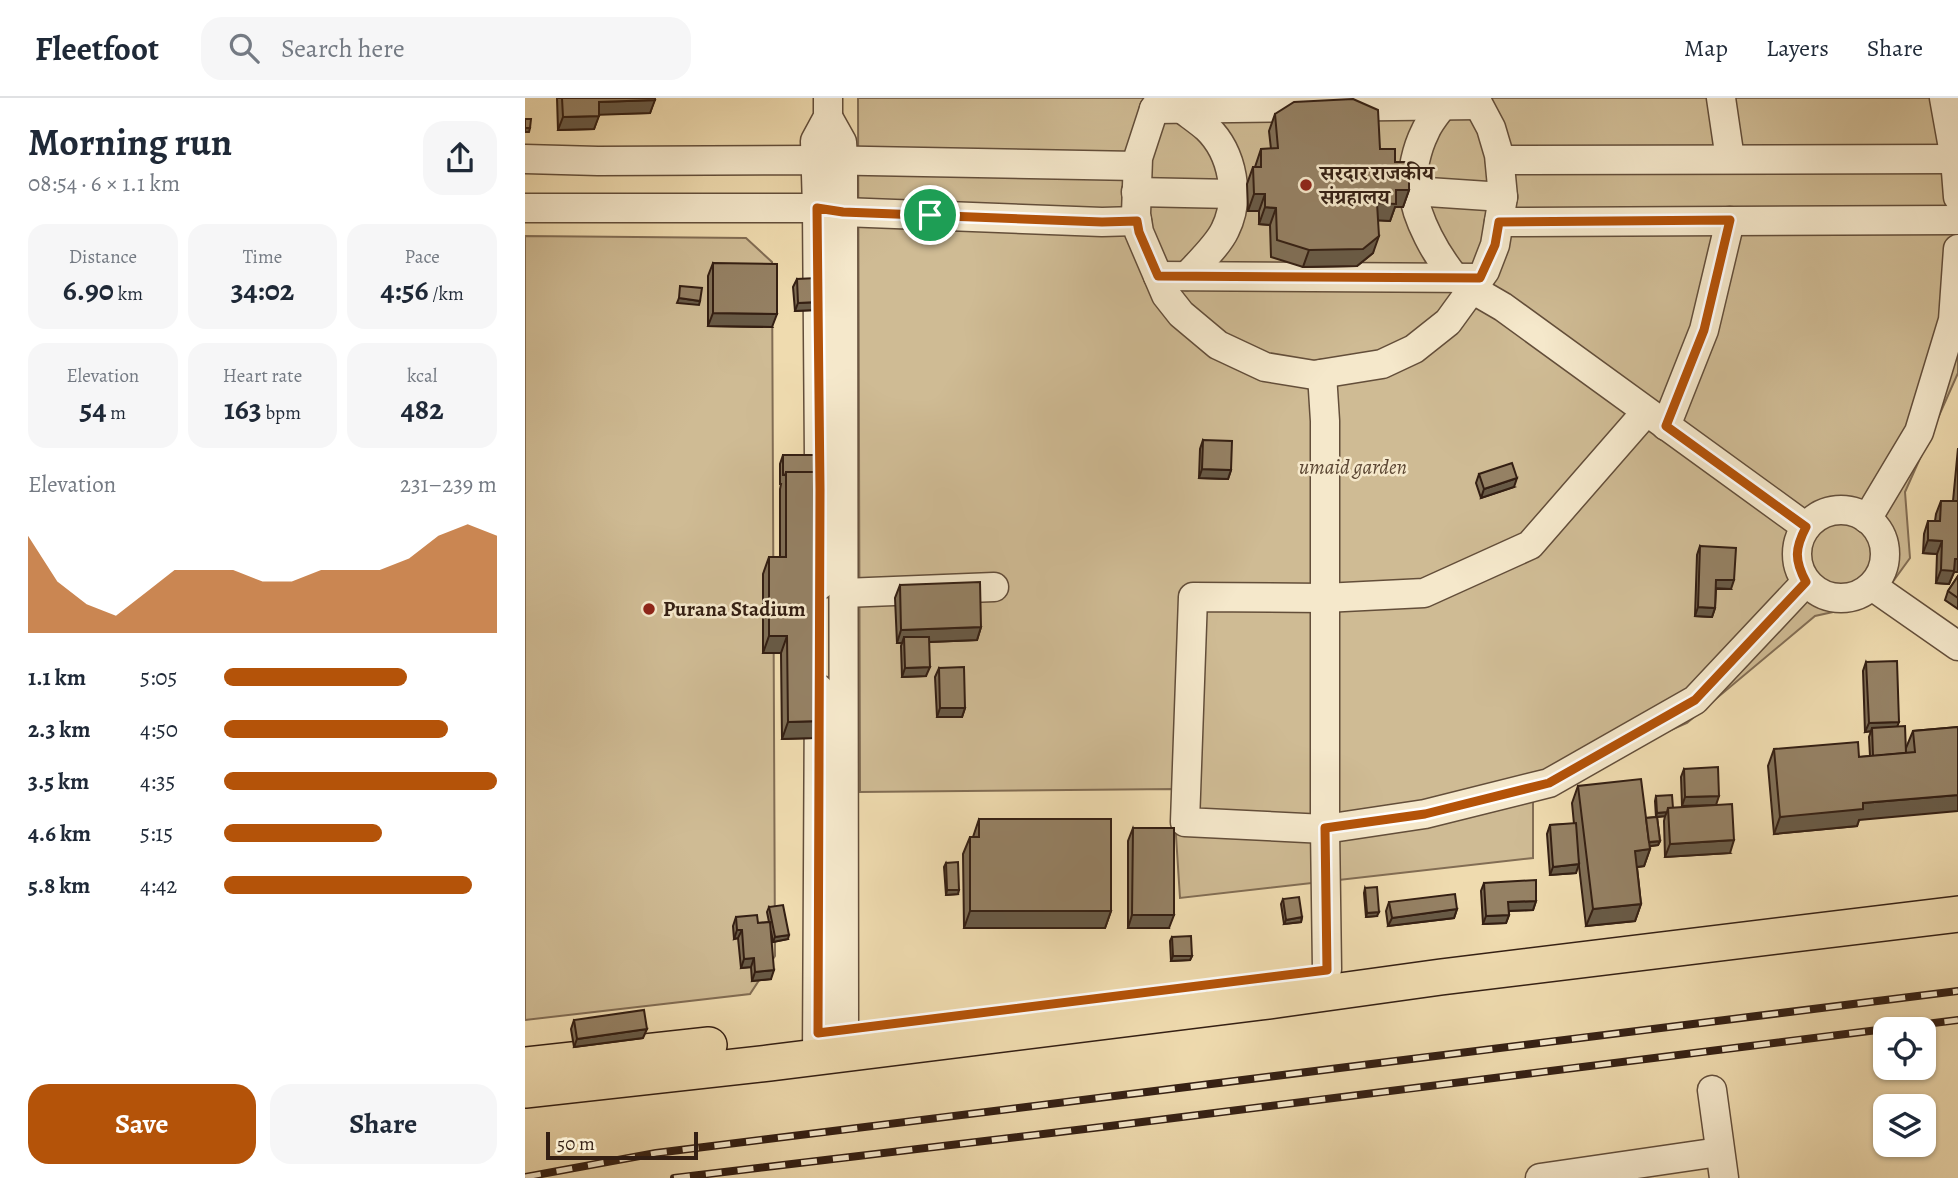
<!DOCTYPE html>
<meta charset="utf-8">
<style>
:root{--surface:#fff;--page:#f6f6f7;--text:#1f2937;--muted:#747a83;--line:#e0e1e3;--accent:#b45309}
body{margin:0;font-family:Alegreya,"Noto Serif Devanagari",serif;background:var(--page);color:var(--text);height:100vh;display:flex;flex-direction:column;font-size:26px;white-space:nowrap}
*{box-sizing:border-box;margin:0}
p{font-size:23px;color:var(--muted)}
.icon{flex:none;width:38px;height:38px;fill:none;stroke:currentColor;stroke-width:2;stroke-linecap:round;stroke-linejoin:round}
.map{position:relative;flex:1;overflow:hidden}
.panel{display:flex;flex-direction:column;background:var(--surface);width:525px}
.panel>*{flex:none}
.tools{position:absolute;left:1348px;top:919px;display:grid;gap:14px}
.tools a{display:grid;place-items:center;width:63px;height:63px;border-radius:14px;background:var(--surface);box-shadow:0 2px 5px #0004;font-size:35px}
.scale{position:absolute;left:21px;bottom:18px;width:152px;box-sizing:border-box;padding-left:7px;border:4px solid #341f13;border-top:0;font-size:19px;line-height:24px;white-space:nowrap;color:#341f13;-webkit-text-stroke:5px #f5e8cb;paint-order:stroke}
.pin{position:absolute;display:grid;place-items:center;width:60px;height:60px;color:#fff;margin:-30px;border:4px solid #fff;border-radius:50%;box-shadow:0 2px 7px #0007}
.round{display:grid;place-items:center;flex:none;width:74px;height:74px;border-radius:21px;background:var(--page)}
.overview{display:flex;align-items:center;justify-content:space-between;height:119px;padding:0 28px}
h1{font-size:38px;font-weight:700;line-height:52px}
.figures{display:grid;grid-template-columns:repeat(3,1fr);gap:10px;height:119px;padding:7px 28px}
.figures div{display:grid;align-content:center;border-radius:18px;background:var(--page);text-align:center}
.figures b{font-size:30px;font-weight:700}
.figures small{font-size:19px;font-weight:400}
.figures p{font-size:19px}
.chart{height:196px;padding:14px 28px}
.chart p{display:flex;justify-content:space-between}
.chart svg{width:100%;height:126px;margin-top:7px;fill:var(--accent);opacity:.7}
.button{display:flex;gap:14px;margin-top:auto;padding:14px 28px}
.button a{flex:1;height:80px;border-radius:21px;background:var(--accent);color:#fff;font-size:28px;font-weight:700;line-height:80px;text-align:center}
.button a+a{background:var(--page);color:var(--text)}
ul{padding:0 28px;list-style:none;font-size:23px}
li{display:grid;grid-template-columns:112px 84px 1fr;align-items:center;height:52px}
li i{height:18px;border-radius:9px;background:var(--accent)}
header{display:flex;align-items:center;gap:42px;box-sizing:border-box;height:98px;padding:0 35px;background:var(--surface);border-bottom:2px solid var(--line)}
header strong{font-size:33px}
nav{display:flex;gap:38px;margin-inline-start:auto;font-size:24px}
.search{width:490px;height:63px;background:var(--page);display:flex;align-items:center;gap:18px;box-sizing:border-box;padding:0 24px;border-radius:21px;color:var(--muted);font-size:26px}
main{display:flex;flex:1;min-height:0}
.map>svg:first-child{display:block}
.green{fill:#cfbb94;stroke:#826d54;stroke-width:2}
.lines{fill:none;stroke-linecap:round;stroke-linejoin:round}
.minor-casing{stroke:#634e3a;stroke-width:31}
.major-casing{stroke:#341f13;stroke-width:38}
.minor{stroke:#f5e8cb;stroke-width:28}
.major{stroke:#efdbaf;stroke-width:35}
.rail-casing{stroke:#341f13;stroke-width:8}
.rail{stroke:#f5e8cb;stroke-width:5;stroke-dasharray:16;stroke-linecap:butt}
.wall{fill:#806f56;stroke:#341f13;stroke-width:2}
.shaded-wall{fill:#685a46;stroke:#341f13;stroke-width:2}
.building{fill:#958164;stroke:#341f13;stroke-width:2}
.route-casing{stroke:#fff;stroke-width:14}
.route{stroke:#b45309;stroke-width:9}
.poi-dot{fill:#8f2418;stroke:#f5e8cb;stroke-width:2.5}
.labels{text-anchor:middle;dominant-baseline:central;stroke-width:5;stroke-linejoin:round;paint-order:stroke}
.poi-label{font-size:21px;font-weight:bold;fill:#341f13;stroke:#f5e8cb;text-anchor:start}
.park-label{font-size:21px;font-style:italic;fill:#5b4633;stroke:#f5e8cb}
</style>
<header>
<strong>Fleetfoot</strong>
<div class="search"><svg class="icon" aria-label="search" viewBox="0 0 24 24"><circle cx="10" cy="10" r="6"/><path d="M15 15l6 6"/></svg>Search here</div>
<nav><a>Map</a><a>Layers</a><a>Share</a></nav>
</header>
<main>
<section class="panel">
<div class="overview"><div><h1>Morning run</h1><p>08:54 · 6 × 1.1 km</p></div><a class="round"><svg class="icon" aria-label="share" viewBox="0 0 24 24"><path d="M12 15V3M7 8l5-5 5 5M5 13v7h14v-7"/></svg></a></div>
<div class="figures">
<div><p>Distance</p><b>6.90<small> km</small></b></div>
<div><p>Time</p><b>34:02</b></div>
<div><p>Pace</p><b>4:56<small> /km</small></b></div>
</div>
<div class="figures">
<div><p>Elevation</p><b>54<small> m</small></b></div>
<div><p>Heart rate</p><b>163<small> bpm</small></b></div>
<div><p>kcal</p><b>482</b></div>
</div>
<div class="chart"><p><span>Elevation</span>231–239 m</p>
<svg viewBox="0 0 160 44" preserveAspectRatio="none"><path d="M0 44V10L10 26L20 34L30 38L40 30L50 22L60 22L70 22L80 26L90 26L100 22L110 22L120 22L130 18L140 10L150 6L160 10V44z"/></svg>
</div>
<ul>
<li><b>1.1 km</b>5:05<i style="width:67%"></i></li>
<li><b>2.3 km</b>4:50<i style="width:82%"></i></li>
<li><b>3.5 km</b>4:35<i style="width:100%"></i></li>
<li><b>4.6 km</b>5:15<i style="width:58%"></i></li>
<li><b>5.8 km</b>4:42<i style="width:91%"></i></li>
</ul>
<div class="button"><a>Save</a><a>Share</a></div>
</section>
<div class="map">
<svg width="1433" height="1080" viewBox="0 0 1433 1080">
<rect width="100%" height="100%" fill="#efdbaf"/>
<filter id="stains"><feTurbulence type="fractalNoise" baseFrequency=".00286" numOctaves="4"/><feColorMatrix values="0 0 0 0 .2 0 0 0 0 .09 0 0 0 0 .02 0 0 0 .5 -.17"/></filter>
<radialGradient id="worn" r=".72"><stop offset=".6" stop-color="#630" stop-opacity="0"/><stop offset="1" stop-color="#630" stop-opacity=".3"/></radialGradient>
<!-- green -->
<g class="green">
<path d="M333,0H1433V275L1380,394L1385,460L1353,504L1290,518L1162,625L1008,693V760L655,800L648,691L335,694Z"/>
<path d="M0,138L221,140L247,164L250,858L225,896L0,922Z"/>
</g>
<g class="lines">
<!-- minor casing -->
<g class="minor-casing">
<g id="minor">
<path d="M637,0L629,11L613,60L611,116L614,134L641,197L656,216L693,247L740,269L789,277L857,266L889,251L923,224L960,173L970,147L978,99L974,57L966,30L950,0"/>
<path d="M1196,0L1205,61"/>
<path d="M1419,0L1430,61L1433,99"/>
<path d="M918,7C912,15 904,24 900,34C892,50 886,74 888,92C891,122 912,158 930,180"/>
<path d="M656,10C665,17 674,23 682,30C708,55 716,100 700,132C693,147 674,165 662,178"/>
<path d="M629,11L953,7"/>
<path d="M303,19L317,44L318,62L319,933L320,955"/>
<path d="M0,61L73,63L290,62L612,68"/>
<path d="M975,62L1430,61"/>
<path d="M888,93L978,99"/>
<path d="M611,94L708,96"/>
<path d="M0,110H292L318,114L577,124L612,123"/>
<path d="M974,124L1433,122"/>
<path d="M633,178L955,180"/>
<path d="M947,191L978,209L1281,429"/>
<path d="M797,276L800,323V731L802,871"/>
<path d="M1121,314L1005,447L899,495L799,500L668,499L660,724L800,731L900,716L1024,685L1170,602L1281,484"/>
<path d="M1141,328L1179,232L1205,123"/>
<circle cx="1316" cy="456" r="44"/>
<path d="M1342,421L1394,334L1428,222L1433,151"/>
<path d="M295,487L292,110L290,43L303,19V0"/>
<path d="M1347,488L1433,548"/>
<path d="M319,495L469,489"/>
<path d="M292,959L294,591"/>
<path d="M1187,992L1199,1080"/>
<path d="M1015,1080L1194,1054"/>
</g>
</g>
<!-- major casing -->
<g class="major-casing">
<g id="major">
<path d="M0,967L184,947"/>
<path d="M0,992L244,965L736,904L916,879L1433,816"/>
</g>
</g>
<!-- minor -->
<use href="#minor" class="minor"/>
<!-- major -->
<use href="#major" class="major"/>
<!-- rail casing -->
<g class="rail-casing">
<g id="rail">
<path d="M0,1079L131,1055L1433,893"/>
<path d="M149,1080L585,1028L1433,922"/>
</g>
</g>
<!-- rail -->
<use href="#rail" class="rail"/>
</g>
<!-- wall -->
<g class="wall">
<path d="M32,0H130L125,15L74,16L69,31L33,32Z"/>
<path d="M750,16L855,51L870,64L884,92L878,109H870L865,123L853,122L848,155L832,168L778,169L746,159L745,127L734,126V113H723L722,86L728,69H730L736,51H746L744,33Z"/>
<path d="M188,165L247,229L183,228V178Z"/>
<path d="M272,181L293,204L290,212L270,213L268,189Z"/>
<path d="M678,342L706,372L703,381L674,380L675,351Z"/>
<path d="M1433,350V474H1429L1424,486L1411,485L1412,456L1398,455L1399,436L1403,423H1410L1411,416L1416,403H1428Z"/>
<path d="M258,357L295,623L289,640L257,641L256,555H238V476L244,459H255V391L256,386H255V366Z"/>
<path d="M954,376L989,389L956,400L951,385Z"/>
<path d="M1175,448L1206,491H1191L1190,510L1187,519L1170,518L1172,457Z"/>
<path d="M1433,478V511L1420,502L1423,493Z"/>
<path d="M375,487L456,529L452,542L404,544L401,578L377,579L376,548L377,545H372L370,500Z"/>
<path d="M1341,564L1381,650L1388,633L1433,629L1334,722L1332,728L1249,736L1243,668L1249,651L1334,659L1345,658L1344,639L1346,633L1340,634L1338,573Z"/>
<path d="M414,570L440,610L437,619H412L410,579Z"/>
<path d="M1159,671L1191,707L1157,708L1156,679Z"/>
<path d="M1053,688L1121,720L1131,719L1130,703L1131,698L1148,710L1205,755L1140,759L1139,723L1140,718L1132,719L1135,743L1133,747L1124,748L1125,751L1119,768L1112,769L1116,806L1110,823L1061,828L1053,760L1051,775L1025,777L1022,736L1025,727L1049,726L1047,705Z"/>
<path d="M454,721L586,813L580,830H439L438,756L445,739H448Z"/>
<path d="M608,730L644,830H603V743Z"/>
<path d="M421,765L433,796L421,797L419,769Z"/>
<path d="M959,785L1011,803L1008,812L984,813V817L981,825L958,826L956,793Z"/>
<path d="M840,790L852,818L841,819L839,795Z"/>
<path d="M758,801L777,819L776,824L759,826L756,806Z"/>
<path d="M864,804L932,811L929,820L863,828L861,813Z"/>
<path d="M244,809L263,841L248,844L246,833V881L227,883L226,869L216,870L213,840L209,841L208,828L211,819L233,825L244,824L242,814Z"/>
<path d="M647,839L667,858L665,862L646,863L645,843Z"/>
<path d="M49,922L118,940L49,949L46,931Z"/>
</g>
<!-- shaded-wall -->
<g class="shaded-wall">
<path d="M130,2L125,15L69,17L74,4Z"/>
<path d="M74,18L69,31L33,32L38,19Z"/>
<path d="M0,30H5L4,34H0Z"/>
<path d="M871,92H884L878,109H870L865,123L846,122L852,105Z"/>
<path d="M729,96H740L734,113H723Z"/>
<path d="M740,109L751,110L745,127L734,126Z"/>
<path d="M854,138L848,155L832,168L778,169L784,152Z"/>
<path d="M154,200L175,203L174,207L152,205Z"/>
<path d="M293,204L290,212L270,213L273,205Z"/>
<path d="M188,215L252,216L247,229L183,228Z"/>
<path d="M677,371L706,372L703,381L674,380Z"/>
<path d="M992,380L989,389L956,400L959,391Z"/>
<path d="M1403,442L1417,443L1412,456L1398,455Z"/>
<path d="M1430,461H1433V474H1429L1424,486L1411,485L1416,472Z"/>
<path d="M1191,482H1209L1206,491L1188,490Z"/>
<path d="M1173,509L1190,510L1187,519L1170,518Z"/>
<path d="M456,529L452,542L380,545L379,539L377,545H372L376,532Z"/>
<path d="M244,538H262L256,555H238Z"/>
<path d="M405,569L401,578L377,579L380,570Z"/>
<path d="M415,610H440L437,619H412Z"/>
<path d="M295,623L289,640L257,641L263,624Z"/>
<path d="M1374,624L1371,632L1347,630L1346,633L1340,634L1344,625Z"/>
<path d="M1433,697V713L1334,722L1332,728L1249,736L1255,719L1338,705Z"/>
<path d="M1194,698L1191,707L1157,708L1160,699Z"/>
<path d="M1142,714L1140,718L1131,719L1132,715Z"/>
<path d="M1209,742L1205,755L1140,759L1145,746Z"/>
<path d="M1135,743L1133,747L1119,749L1120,745Z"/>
<path d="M1125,751L1119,768L1104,770L1110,753Z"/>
<path d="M1054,766L1051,775L1025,777L1028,769Z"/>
<path d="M422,792H434L433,796L421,797Z"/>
<path d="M1011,803L1008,812L980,813L983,804Z"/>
<path d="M1116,806L1110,823L1061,828L1068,811Z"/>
<path d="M932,811L929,820L863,828L867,820Z"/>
<path d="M445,813H586L580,830H439Z"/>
<path d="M854,814L852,818L841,819L842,815Z"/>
<path d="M607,817H649L644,830H603Z"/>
<path d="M984,817L981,825L958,826L961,818Z"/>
<path d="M777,819L776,824L759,826L761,822Z"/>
<path d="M212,832H217L213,840L209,841Z"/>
<path d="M264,837L263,841L248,844L250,839Z"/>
<path d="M648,858H667L665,862L646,863Z"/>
<path d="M229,860L226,869L216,870L219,861Z"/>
<path d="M249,872L246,881L227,883L230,874Z"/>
<path d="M122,931L118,940L49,949L52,941Z"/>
</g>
<!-- building -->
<g class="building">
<path d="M37,0H130V2L74,4V18L38,19Z"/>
<path d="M828,1L853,12L855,51H870V64H884V92H871V106L852,105L854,138L838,151L784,152L752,142L751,110L740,109V96H729L728,69H736V51L753,50L750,16L769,4Z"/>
<path d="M0,21H6L5,30H0Z"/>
<path d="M188,165L252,166V216L188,215Z"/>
<path d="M292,180L293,204L273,205L272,181Z"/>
<path d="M155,188L177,190L175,203L154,200Z"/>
<path d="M678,342L707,343L706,372L677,371Z"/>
<path d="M258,357H289V374H261L260,377H258Z"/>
<path d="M987,365L992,380L959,391L954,376Z"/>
<path d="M261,374H294L295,623L263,624L262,538H244V459H261Z"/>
<path d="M1416,403H1433V461H1430L1429,473L1416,472L1417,443L1403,442V423H1415Z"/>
<path d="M1175,448L1211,450L1209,482H1191L1190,510L1173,509Z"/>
<path d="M1433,478V500L1423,493Z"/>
<path d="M455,484L456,529L376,532L375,487Z"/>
<path d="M379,539H404L405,569L380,570Z"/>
<path d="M1372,563L1374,624L1344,625L1341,564Z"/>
<path d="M439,569L440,610H415L414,570Z"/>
<path d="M1380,628L1381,655L1348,658L1347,630Z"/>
<path d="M1433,629V697L1338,705V711L1255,719L1249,651L1333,644L1334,659L1390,654L1388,633Z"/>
<path d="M1193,669L1194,698L1160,699L1159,671Z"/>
<path d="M1116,681L1125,751L1110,753L1116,806L1068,811L1053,688Z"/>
<path d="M1147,697L1148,710H1143L1142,714L1132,715L1131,698Z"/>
<path d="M1207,706L1209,742L1145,746L1143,710Z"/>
<path d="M1132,719L1135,743L1124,744L1121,720Z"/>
<path d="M454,721H586V813H445V739H454Z"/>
<path d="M1051,725L1054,766L1028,769L1025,727Z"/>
<path d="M608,730H649V817H607Z"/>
<path d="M433,764L434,792H422L421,765Z"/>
<path d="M1011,782V803L983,804L984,817L961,818L959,785Z"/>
<path d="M852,789L854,814L842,815L840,790Z"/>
<path d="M930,796L932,811L867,820L864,804Z"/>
<path d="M774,799L777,819L761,822L758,801Z"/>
<path d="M258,807L264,837L250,839L244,809Z"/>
<path d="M232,817L233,825L245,824L249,872L230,874L229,860L219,861L217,832H212L211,819Z"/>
<path d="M666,838L667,858H648L647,839Z"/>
<path d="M119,912L122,931L52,941L49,922Z"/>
</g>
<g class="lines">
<!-- route casing -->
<g class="route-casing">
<path id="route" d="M292,110L318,114L577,124L612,123L614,134L633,178L955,180L970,147L974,124L1205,122L1179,232L1141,328L1281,429C1270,450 1269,462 1281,484L1170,602L1024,685L900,716L800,730L802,872L293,935L295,391Z"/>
</g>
<!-- route -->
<use href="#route" class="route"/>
</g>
<!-- markers -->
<g class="poi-dot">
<circle cx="781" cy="87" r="7"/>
<circle cx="124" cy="511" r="7"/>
</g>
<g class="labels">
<!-- poi labels -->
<g class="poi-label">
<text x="795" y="75">सरदार राजकीय<tspan x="795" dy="24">संग्रहालय</tspan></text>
<text x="138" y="511">Purana Stadium</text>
</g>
<!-- park labels -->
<g class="park-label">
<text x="828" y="369">umaid garden</text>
</g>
</g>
<rect width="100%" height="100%" filter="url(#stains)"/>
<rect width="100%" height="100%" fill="url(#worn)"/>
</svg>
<div class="tools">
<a><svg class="icon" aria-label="locate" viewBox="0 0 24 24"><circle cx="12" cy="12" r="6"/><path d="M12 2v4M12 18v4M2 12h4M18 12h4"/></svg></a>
<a><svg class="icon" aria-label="layers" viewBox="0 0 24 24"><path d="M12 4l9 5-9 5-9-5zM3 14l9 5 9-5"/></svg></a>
</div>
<div class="scale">50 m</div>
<div class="pin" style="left:405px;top:117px;background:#1e9e55"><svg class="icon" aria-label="arrive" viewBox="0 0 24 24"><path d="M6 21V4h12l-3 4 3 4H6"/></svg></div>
</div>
</main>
